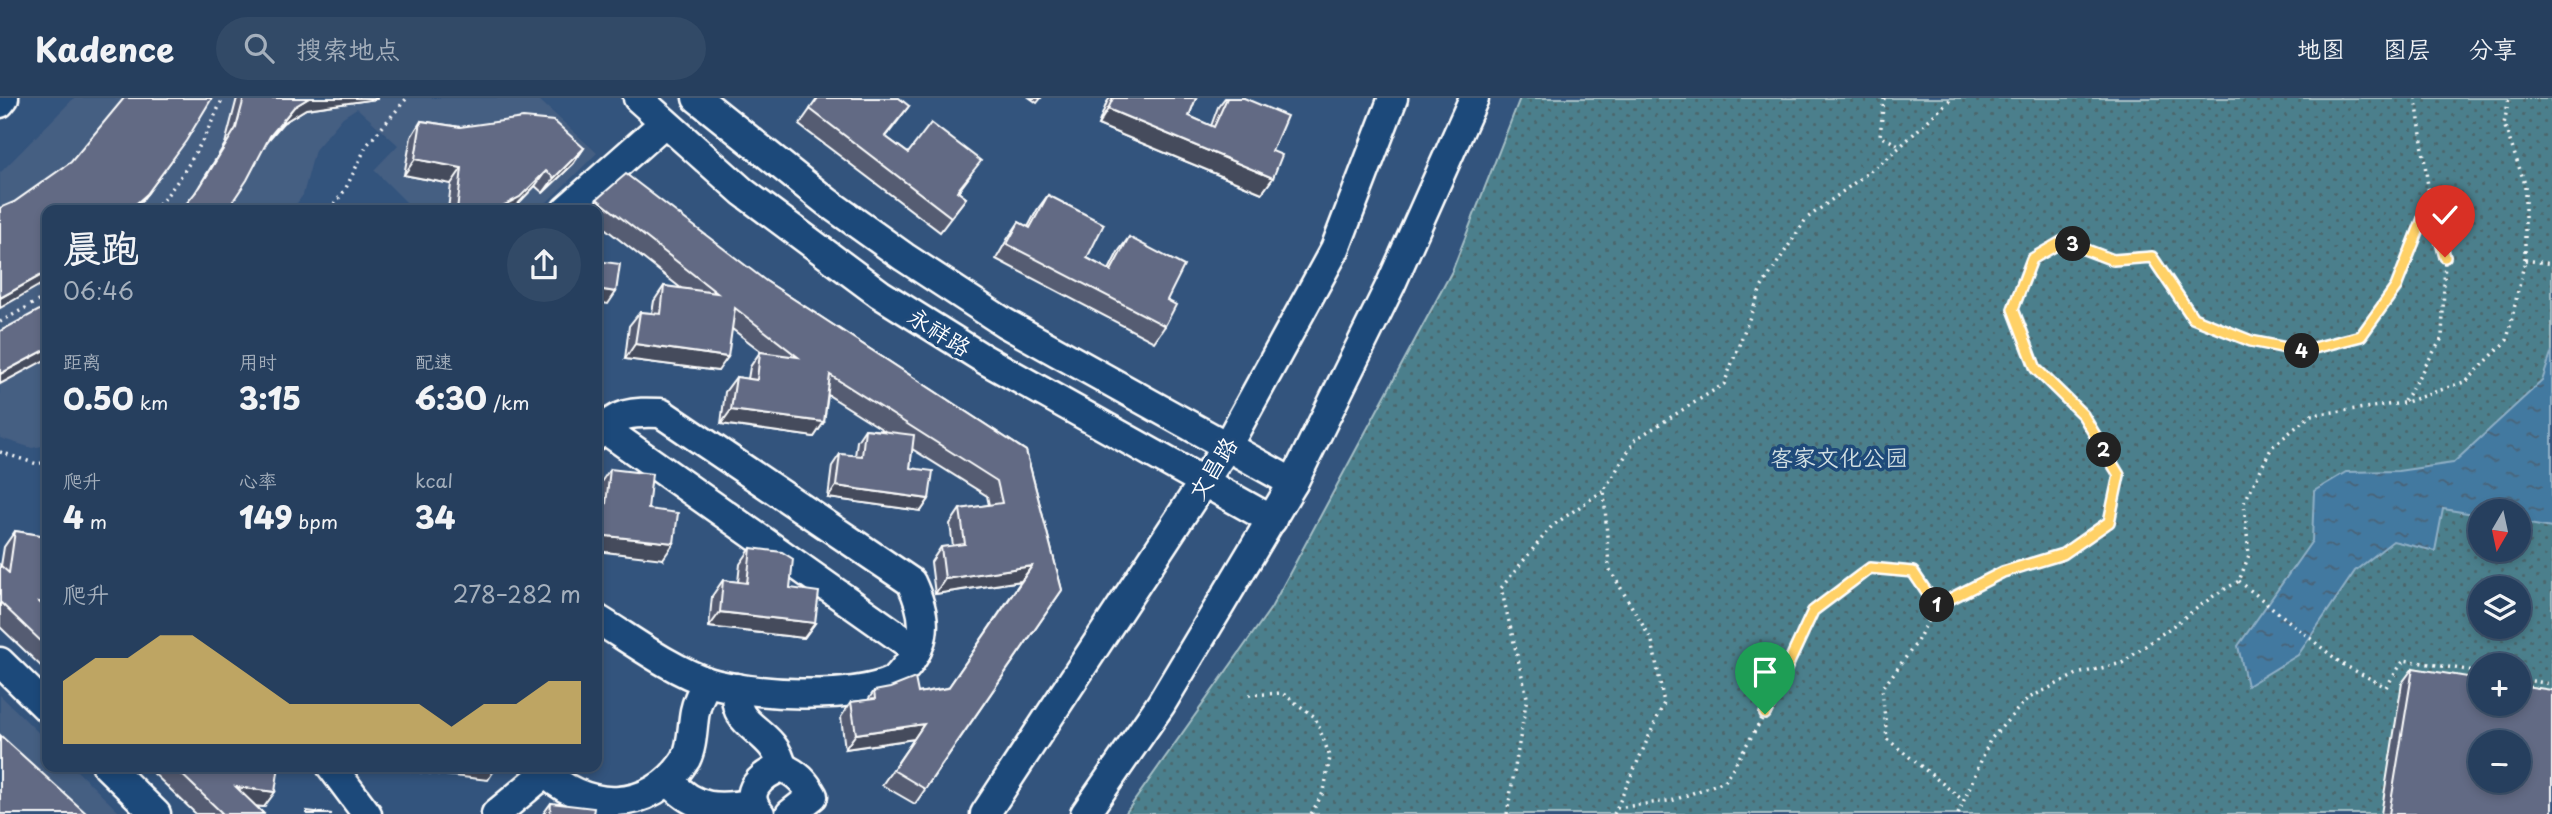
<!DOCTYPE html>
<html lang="zh">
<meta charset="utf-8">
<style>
:root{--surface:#263f5e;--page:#324a67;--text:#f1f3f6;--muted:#a4afbc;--line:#425873;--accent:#ffd166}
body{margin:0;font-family:"Playpen Sans","LXGW WenKai TC",sans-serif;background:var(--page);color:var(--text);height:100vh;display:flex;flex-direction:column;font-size:26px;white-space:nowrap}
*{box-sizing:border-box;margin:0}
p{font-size:23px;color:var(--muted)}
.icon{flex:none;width:38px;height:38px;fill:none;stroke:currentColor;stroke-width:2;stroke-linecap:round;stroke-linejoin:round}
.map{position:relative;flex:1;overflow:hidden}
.side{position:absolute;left:42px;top:107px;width:560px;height:567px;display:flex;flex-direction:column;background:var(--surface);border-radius:14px;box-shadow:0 4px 10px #0003,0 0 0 2px var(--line)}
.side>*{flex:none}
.needle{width:46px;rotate:189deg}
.tools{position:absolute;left:2468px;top:401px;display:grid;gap:14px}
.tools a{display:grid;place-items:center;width:63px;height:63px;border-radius:50%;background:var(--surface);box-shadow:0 4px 10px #0003,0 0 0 2px var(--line);font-size:35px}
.pin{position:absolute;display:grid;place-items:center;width:60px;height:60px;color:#fff;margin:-72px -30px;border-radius:50% 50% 50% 0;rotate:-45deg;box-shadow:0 0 7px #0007}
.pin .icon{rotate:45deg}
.km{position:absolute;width:35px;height:35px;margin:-18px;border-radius:50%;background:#222;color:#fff;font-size:19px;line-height:35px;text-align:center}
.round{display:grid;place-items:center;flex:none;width:74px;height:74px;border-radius:37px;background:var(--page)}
.summary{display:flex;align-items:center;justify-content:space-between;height:119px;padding:0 21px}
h1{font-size:38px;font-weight:800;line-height:52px}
.metrics{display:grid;grid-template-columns:repeat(3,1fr);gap:10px;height:119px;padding:7px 21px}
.metrics div{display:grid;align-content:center}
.metrics b{font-size:30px;font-weight:800}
.metrics small{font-size:19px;font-weight:400}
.metrics p{font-size:19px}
.chart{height:196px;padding:14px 21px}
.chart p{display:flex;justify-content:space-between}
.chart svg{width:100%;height:126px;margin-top:7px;fill:var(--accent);opacity:.7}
header{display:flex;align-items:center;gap:42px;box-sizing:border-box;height:98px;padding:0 35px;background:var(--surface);border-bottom:2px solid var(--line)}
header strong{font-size:33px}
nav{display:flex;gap:38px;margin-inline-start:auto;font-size:24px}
.search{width:490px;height:63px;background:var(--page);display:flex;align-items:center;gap:18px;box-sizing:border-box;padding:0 24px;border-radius:38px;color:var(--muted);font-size:26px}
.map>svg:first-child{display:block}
.built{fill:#455e82}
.park{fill:url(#park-dots);stroke:#a6bfc6;stroke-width:2;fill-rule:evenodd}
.water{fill:url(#water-ripples);stroke:#8eafc6;stroke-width:2}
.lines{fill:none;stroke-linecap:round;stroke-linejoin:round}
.minor-casing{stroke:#fff;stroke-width:33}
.path{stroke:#fff;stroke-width:3.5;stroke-dasharray:2 5;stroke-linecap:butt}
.minor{stroke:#1f4a7a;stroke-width:28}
.wall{fill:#545c72;stroke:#fff;stroke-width:2}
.shaded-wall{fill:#454b5c;stroke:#fff;stroke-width:2}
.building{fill:#626b84;stroke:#fff;stroke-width:2;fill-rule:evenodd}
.route-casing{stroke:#fff;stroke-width:14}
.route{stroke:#ffd166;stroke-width:9}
.labels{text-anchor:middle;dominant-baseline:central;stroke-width:7;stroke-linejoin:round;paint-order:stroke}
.street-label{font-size:23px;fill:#fff;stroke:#1f4a7a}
.park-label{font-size:23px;fill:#d2dfe2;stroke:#1f4a7a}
</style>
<header>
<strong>Kadence</strong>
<div class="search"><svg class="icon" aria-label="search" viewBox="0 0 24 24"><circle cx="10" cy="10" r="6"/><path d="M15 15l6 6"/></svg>搜索地点</div>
<nav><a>地图</a><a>图层</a><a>分享</a></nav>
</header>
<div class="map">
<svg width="2552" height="716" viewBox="0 0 2552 716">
<defs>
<pattern id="park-dots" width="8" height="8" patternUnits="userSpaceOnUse" patternTransform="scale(1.75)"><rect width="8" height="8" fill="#4c7f8c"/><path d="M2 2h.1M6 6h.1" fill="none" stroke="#4c666c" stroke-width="1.8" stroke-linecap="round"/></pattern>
<pattern id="water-ripples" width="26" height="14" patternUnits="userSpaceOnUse" patternTransform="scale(1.75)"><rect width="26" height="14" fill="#4379a0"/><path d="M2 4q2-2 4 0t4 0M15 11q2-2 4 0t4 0" fill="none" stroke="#486276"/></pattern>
</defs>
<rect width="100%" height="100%" fill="#33547d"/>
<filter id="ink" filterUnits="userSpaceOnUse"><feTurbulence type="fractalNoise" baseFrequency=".0143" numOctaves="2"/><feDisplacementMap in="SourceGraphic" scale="14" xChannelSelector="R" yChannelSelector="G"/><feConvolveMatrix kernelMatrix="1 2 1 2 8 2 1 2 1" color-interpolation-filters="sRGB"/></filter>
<g filter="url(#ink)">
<!-- built -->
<g class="built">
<path d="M74,0H537L597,55L539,112H414L374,72L398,47L357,10L343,19L315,52L303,97L292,112H47V347L32,350L0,340V75Z"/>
<path d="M0,597L47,643V668L73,669L121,716H0Z"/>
</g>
<!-- park -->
<path class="park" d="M1520,0H2552V716H1125L1271,510L1452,173ZM2480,413H2518V452H2480ZM2480,490H2518V528H2480ZM2480,567H2518V606H2480ZM2480,644H2518V682H2480Z"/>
<!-- water -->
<path class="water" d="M2552,253V430L2518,424V413H2480V417L2443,411L2435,453L2393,443L2355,473L2298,557L2247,588L2238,548L2312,443L2314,393L2346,374L2398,373L2453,365L2542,283Z"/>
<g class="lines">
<!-- minor casing -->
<g class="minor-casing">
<g id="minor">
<path d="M638,0L743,94L880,196L984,261L1272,422"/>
<path d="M697,0L827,104L904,159L1005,225L1293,385"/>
<path d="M0,5L4,0"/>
<path d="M566,112L664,25"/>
<path d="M603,330L917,552"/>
<path d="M597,337C618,314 631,314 661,315L911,484C925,515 930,538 907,568C902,573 898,580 892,583C853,602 749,597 708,584C671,572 630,541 597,521"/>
<path d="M0,564L47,610"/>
<path d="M737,590C730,632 774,629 782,669"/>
<path d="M107,668L156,716"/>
<path d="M331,668L367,716"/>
<path d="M538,668C584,716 651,716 686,661C693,647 692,628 695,613C697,603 702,593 707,584"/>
<path d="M671,685C696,712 719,712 753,705"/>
<path d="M496,716L544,676"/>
<path d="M760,716C741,694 761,677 782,669C798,676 805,684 813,698L790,716"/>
<path d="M985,716L1227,348L1335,151L1393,0"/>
<path d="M1085,716L1161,606L1293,385L1391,186L1474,0"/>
</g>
</g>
<!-- path -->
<g class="path">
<path d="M1884,0L1880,38L1901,48"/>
<path d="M154,112C184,80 205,40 223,0"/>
<path d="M330,112L345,92L367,47L407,0"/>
<path d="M2525,162L2552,166"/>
<path d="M0,224L47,198"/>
<path d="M2404,303L2442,240L2445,159L2430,103L2416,0"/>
<path d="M0,354L37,366L47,364"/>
<path d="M2239,483L2342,566L2386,589L2404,562L2480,574"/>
<path d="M1936,508L2003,474L2063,456L2110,424L2119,377L2083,317L2036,271L2013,211L2032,161L2063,143L2113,162L2152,159L2193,220L2251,243L2302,253L2361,238L2396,189L2430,103"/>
<path d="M2518,581L2552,586"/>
<path d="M1249,597L1282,595L1315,619L1330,659L1324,693L1311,716"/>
<path d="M1617,710L1674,702L1725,683L1765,616L1813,513L1870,470L1913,474L1936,508L1915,547L1882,591L1887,641L1963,702"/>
<path d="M1507,716L1527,599L1501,490L1552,428L1604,392"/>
<path d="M1614,716L1664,605L1652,543L1609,470L1604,392L1636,341L1724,286L1761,190L1806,121L1889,59L1952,0"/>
<path d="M1958,716L1990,642L2027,601L2077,576L2122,565L2215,497L2239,483L2249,457L2244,405L2272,349L2311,317L2403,305L2467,283L2507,242L2525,162V86L2504,26L2509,0"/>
</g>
<!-- minor -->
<use href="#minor" class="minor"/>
</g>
<!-- wall -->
<g class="wall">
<path d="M237,0H377V1L306,11L283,25L195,95L225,46Z"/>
<path d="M818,0L909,8L886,39L908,55L970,78L958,94L966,100L940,134L799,27Z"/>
<path d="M1030,0H1041L1037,5Z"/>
<path d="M1110,0H1196L1189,18L1211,28L1218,9L1225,0H1244L1272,53L1273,80L1262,95L1098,27L1107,4Z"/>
<path d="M421,23L460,29L584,50L573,66L543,95L535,88L512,112H448L451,86L404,77L411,39Z"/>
<path d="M1048,97L1087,160L1109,172L1118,154L1129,139L1167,202L1165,228L1154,244L996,161L1008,140L1019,124L1028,129L1037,112Z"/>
<path d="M597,101L766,183L1026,353L1062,492L915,706L882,687L914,641L845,651L841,619L851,604L868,602L874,593L918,595L948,590L1021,483L935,496L931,464L941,449L953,448L950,426L960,411L989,407L987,398L912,351L910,370L929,401L921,413L828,400L832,368L840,356L855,358L857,343L865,331L885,333L828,297L824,324L814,339L721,326L725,294L736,279L748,281L750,269L760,254H762L732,231L718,273L625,261L629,228L640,214L652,215L654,203L664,188L682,191L597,124V112H589Z"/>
<path d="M610,371L648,411L663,461L597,405L599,387Z"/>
<path d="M15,433L47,438V574L0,529V467L1,468L4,449Z"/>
<path d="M751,450L790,490L815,525L804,540L709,529L712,498L723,482L738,484L740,466Z"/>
<path d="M2413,570L2552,716H2381L2402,585Z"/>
<path d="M146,668H279L264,709L256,708L264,716H196Z"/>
<path d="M551,705L593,716H543Z"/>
</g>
<!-- shaded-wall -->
<g class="shaded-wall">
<path d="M309,0H377V1L306,11L283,25L259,53L294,9Z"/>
<path d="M1108,11L1273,80L1262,95L1098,27Z"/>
<path d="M584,50L573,66L543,95L554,80Z"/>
<path d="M175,58L135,112H129Z"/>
<path d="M415,61L462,70L451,86L404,77Z"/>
<path d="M546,73L535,88L512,112H495Z"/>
<path d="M47,174V183L0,210V200Z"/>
<path d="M597,191L616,194L608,206L597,204Z"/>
<path d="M635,246L728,259L718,273L625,261Z"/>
<path d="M47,251V261L0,286V276Z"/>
<path d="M731,312L824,324L814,339L721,326Z"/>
<path d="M836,388L929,401L921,413L828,400Z"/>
<path d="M597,437L674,445L663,461L597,453Z"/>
<path d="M1032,468L1021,483L935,496L945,481Z"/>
<path d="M39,504L47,505V521Z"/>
<path d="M720,514L815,525L804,540L709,529Z"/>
<path d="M924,626L914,641L845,651L856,636Z"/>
<path d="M394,668H497L488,682L392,671Z"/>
<path d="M236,689L275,694L264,709L225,705Z"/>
</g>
<!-- building -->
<g class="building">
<path d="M124,0H212L186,43L147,96L129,112H47V174L0,200V110L14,104L71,64Z"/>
<path d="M244,0H309L294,9L270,38L247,82L227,112H181L200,89L236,30Z"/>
<path d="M818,0H899L909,8L885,38L908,55L931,25L981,63L957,93L966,100L951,119L810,11Z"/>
<path d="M1113,0H1196L1189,18L1214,29L1227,0H1244L1287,18L1272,53L1282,57L1273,80L1108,11Z"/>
<path d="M523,20L554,23L584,50L554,80L546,73L520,99L495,112H457L462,70L415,61L421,23L460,29Z"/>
<path d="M626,76L766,183L1026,353L1062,492L925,691L893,672L924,626L856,636L851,604L875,601L874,593L890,590L915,580L918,595L948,590L1032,468L945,481L941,449L965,446L960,411L1002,405L997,383L830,277L824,324L731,312L736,279L757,282L760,254L798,259L735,210L728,259L635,246L640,214L661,216L664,188L717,195L597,101Z"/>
<path d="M1048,97L1104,126L1087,160L1111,173L1129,139L1184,168L1167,202L1176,207L1165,228L1007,146L1019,124L1030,130Z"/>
<path d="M368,110L387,112H368Z"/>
<path d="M597,129L601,130L597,162Z"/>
<path d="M597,163L620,166L616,194L597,191Z"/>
<path d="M47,208V251L0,276V233Z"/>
<path d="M865,331L914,337L910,370L933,373L929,401L836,388L840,356L862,358Z"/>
<path d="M610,371L652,376L648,411L678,415L674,445L597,437V405L606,406Z"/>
<path d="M15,433L47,438V505L39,504L47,511V549L0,504V467L9,475Z"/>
<path d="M751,450L782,454L793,461L790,490L819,494L815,525L720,514L723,482L747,485Z"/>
<path d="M2413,570L2480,581V606H2518V587L2552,592V716H2389ZM2480,644H2518V682H2480Z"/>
<path d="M0,637L87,716H0Z"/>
<path d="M173,668H279L275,694L236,689L264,716H223Z"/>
<path d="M551,705L594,710L593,716H550Z"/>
<path d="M307,713L332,716H307Z"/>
</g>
</g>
<g class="lines" filter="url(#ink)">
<!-- route casing -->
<g class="route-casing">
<path id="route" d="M1765,616L1813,513L1870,470L1913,474L1936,508L2003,474L2063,456L2109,424L2119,377L2083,317L2036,271L2013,211L2032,161L2063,143L2113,162L2152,159L2193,220L2251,243L2302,253L2361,238L2396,189L2430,103L2445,159"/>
</g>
<!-- route -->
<use href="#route" class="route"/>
</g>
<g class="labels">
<!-- street labels -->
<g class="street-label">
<text transform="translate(940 233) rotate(32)">永祥路</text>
<text transform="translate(1212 370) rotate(-58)">文昌路</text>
</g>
<!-- park labels -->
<g class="park-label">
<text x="1839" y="358">客家文化公园</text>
</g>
</g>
</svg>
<div class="tools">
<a><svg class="needle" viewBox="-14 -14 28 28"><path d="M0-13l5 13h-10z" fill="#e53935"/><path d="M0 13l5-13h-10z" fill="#a4afbc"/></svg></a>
<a><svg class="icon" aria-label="layers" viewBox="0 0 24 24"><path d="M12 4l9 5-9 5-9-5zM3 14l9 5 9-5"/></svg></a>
<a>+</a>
<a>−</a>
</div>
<div class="pin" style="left:1765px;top:616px;background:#1e9e55"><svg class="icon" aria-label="arrive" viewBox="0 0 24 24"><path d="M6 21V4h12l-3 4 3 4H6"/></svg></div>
<div class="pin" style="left:2445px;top:159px;background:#d93025"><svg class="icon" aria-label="check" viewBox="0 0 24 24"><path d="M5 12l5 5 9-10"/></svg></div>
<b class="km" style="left:1937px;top:507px">1</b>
<b class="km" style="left:2104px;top:352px">2</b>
<b class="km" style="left:2073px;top:146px">3</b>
<b class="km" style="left:2302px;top:253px">4</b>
<section class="side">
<div class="summary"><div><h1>晨跑</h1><p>06:46</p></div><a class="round"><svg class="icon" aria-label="share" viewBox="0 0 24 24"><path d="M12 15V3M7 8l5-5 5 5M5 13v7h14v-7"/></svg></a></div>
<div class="metrics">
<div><p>距离</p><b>0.50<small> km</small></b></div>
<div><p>用时</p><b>3:15</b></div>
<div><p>配速</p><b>6:30<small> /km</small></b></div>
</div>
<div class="metrics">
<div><p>爬升</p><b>4<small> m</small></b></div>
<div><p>心率</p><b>149<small> bpm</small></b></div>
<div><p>kcal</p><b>34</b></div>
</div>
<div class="chart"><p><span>爬升</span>278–282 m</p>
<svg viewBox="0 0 160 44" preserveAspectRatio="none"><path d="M0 44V22L10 14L20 14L30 6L40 6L50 14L60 22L70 30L80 30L90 30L100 30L110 30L120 38L130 30L140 30L150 22L160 22V44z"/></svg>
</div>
</section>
</div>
